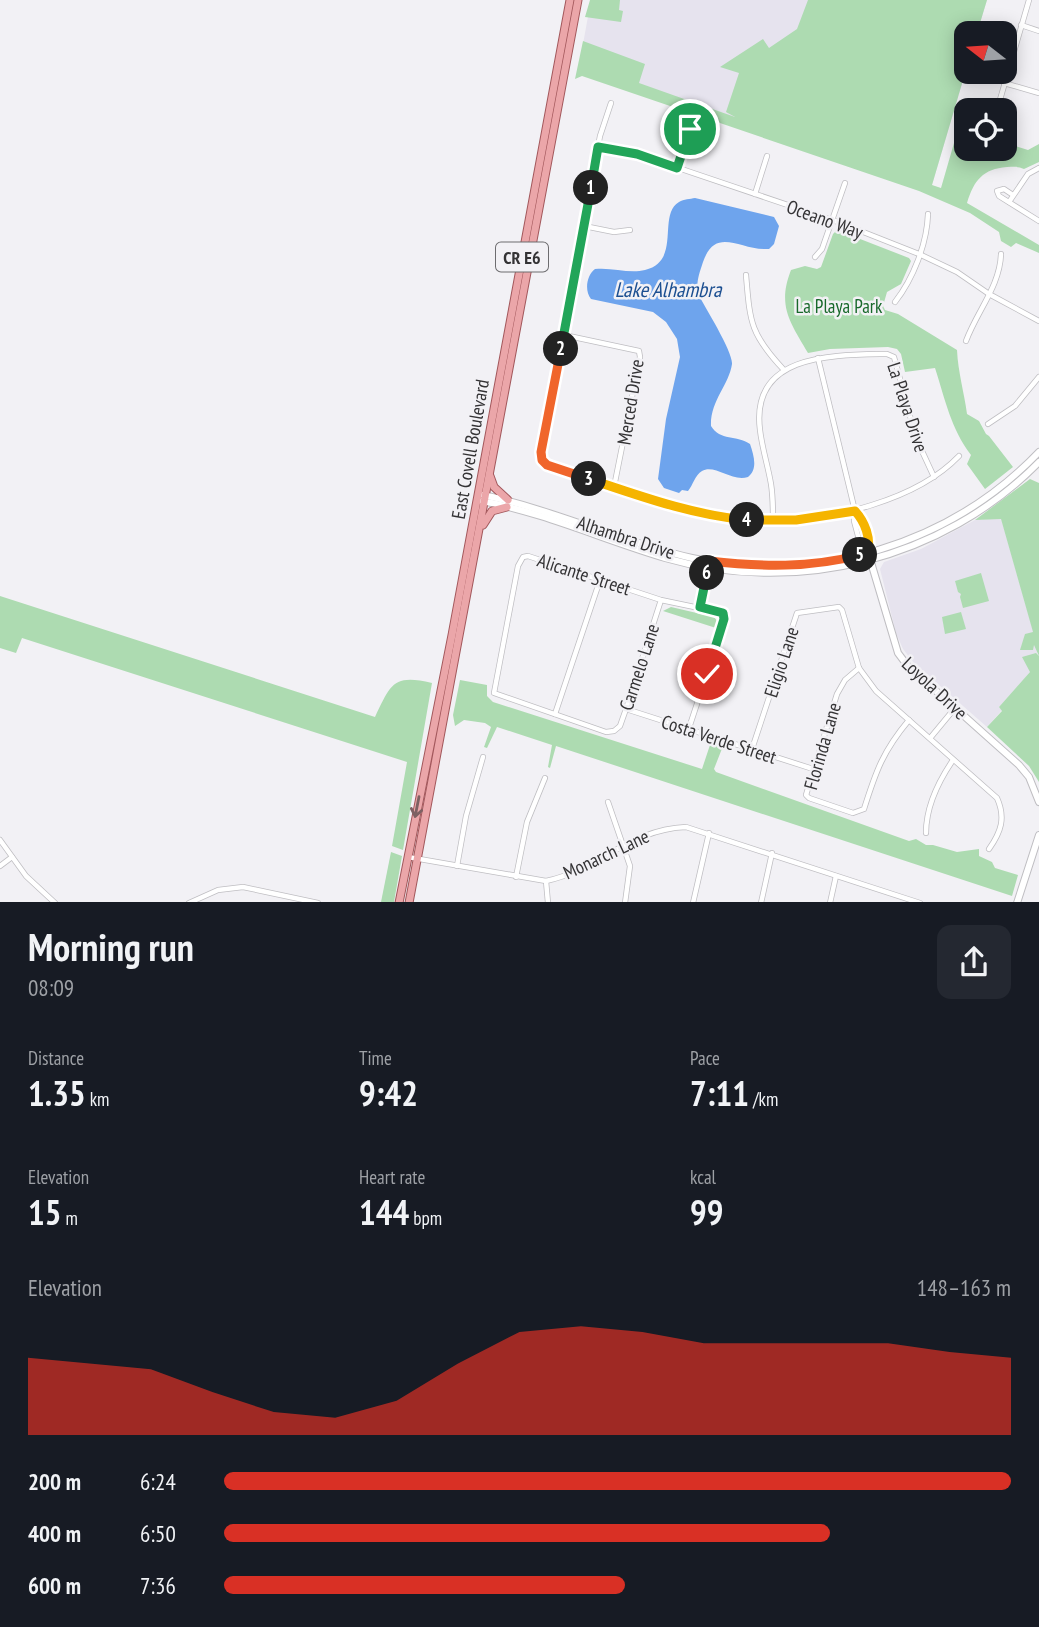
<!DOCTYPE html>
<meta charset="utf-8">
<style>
:root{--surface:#171b24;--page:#242831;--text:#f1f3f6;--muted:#9ea1a6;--accent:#d93025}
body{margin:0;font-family:"PT Sans Narrow",sans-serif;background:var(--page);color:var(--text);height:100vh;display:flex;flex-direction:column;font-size:26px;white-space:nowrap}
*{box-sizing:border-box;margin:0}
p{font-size:23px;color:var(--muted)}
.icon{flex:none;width:38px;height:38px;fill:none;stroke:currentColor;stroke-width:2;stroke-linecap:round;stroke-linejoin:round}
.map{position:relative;height:902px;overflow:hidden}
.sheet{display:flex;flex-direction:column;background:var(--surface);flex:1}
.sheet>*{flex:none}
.needle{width:46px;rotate:287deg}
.buttons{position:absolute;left:954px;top:21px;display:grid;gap:14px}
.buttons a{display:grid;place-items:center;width:63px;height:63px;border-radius:14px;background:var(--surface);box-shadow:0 4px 18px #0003;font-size:35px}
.pin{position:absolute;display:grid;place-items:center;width:60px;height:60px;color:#fff;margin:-30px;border:4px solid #fff;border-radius:50%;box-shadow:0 2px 7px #0007}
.km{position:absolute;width:35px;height:35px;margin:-18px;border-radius:50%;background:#222;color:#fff;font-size:19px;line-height:35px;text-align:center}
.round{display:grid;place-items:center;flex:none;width:74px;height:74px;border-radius:14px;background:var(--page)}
.headline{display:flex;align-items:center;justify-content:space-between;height:119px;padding:0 28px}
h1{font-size:38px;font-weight:800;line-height:52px}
.metrics{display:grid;grid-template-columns:repeat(3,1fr);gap:10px;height:119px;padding:7px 28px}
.metrics div{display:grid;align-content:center}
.metrics b{font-size:35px;font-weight:800}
.metrics small{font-size:19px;font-weight:400}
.metrics p{font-size:19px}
.chart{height:196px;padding:14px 28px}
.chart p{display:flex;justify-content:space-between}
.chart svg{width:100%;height:126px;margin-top:7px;fill:var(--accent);opacity:.7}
ul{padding:0 28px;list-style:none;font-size:23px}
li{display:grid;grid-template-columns:112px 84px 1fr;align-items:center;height:52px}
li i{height:18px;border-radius:9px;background:var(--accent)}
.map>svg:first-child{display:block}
.built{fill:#e6e3ee}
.green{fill:#addbb1}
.water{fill:#6ea4ed}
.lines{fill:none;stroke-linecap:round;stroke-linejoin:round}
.street-casing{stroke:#bfbec2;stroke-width:6}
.secondary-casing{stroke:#bfbec2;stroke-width:8}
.primary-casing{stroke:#a2575b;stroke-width:9}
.street{stroke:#fff;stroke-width:4.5}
.secondary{stroke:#fff;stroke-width:6}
.primary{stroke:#eba6a9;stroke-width:7}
.oneway{stroke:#7d6163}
.split-1-casing{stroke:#fff;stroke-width:14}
.split-2-casing{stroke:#fff;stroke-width:14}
.split-3-casing{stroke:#fff;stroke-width:14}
.split-4-casing{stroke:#fff;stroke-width:14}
.split-5-casing{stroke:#fff;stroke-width:14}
.split-6-casing{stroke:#fff;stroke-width:14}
.split-7-casing{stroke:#fff;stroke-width:14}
.split-1{stroke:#22a559;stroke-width:9}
.split-2{stroke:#22a559;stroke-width:9}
.split-3{stroke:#f0652b;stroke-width:9}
.split-4{stroke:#f5b400;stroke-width:9}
.split-5{stroke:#f5b400;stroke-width:9}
.split-6{stroke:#f0652b;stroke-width:9}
.split-7{stroke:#22a559;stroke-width:9}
.labels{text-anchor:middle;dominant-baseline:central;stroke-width:5;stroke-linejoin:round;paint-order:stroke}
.shield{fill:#f2f1f5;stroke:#6d6c6f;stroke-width:2}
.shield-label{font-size:18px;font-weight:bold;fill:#343335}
.street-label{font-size:19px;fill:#343335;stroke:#f2f1f5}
.park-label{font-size:19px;fill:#18692b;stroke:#f2f1f5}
.water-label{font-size:21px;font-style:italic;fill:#1c4f91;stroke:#f2f1f5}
</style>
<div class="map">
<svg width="1039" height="903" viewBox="0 0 1039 903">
<rect width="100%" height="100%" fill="#f2f1f5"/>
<!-- built -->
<g class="built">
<path d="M591,0H987L977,33H966V70L932,185L579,66Z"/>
<path d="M1001,518L1036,641L1039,662L999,707L1002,710L987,727L914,663L903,649L896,633L880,569L884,562L921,549L975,520Z"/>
</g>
<!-- green -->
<g class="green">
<path d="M590,0H620L619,10L623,11L621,22L585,17Z"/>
<path d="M808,0H987L977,33H966V70L932,185L941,188L956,136L966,139V149H1004L1005,143L1028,150L1039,144V162L1024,169C1018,166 1014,167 1007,167C983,169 974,180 967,203L1039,245V253L1016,243L1011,247L1001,241L999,232L970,213L919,191L582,76L575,79L583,41L645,64L639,83L735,117L726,112L739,73L720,67L763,39L769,48L797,29Z"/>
<path d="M837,230L909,258L911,261L901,284L887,292L883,306L885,310L898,314L957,350C958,372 964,392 967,414L979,421L986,434L989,436L1013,467L985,489L967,464L971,455C951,429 945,399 935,368L905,372L901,354L897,349L888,347L830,349L808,353C790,322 777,306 791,270L805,266L817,269L821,267L833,234Z"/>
<path d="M1030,479L1039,483V782L1029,766L987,727L1002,711L999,707L1030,672L1022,657L1036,653L1039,656L1034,645L1033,650H1020L1025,634L1033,632L1001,519L975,520Z"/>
<path d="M981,573L989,601L963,608L960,597L961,594L958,592L955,581Z"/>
<path d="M0,596L375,717C391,684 393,674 432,683L403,850L392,846L407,762L22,638L16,653L0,648Z"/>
<path d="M671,607L714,617L718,622L716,628L663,611Z"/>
<path d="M961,612L966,629L945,634L942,617Z"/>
<path d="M460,680L487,685V696L493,702L702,769L711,742L723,746L714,769L716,772L909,841L916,839L926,845H933L957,852L979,849V856L992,862L995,868L1018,875L1012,896L556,746L550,768L548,767L552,745L497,727L487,748L484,747L491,727L485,723L464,720L455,726L453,715Z"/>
<path d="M391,852L402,856L394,902H381Z"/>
</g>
<!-- water -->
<path class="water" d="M695,198L774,217L779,226L774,244L769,249C740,251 716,225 703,262C699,274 696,282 698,294C705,307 733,352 732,364C729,385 710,401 711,426C720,441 737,435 750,444C754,456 758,469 748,477C731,482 715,464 702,471C695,475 693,485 688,491L682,490L679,493L664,488L658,479L666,419L680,357L677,339L666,322L653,312L591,299C584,290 587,275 595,269C612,267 629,274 645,270C682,261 657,215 679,202C684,199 690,199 695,198Z"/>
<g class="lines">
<!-- street casing -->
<g class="street-casing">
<g id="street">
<path d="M1021,25L1039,31"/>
<path d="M1004,83L1039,93"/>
<path d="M611,103L600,136L541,452L542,460L547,465C660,502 752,544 872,505C904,495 936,480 959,456"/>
<path d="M997,110L1029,0"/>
<path d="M598,147L637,154L838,222L919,254L957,272L989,294L1039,321"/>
<path d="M677,168L690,129"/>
<path d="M755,194L767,156"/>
<path d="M1013,195L1004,189L997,191L999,196L1039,221"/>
<path d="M1009,202L1028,174L1039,168"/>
<path d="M584,226L614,232L630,230"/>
<path d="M815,257L822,249L845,183"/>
<path d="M746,275C750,322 750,334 784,370"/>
<path d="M895,302C913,279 927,244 928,214"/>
<path d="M564,335L639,351L640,357L614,487"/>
<path d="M966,341C977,311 1000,286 1001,254"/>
<path d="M818,358L855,511L854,521L861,547L868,553C871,538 865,522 855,511"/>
<path d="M988,424L1015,406L1039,377"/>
<path d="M773,522C773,509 773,496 771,484C768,466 762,448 760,430C750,353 834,355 887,354L894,357L916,438L934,477"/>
<path d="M661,600L626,709L620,726L614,731L606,732L494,693L518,566L523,557L528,556L661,600L723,613L725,619L689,728"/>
<path d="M700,607L708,567"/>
<path d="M859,668L845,680L837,694L806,795L809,798L853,813L864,809C876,771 883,751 909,720"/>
<path d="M626,709L813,769"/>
<path d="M555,714L600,580"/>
<path d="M931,737L955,708"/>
<path d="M752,749L797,613L839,607L842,610L859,668L876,691L997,798C1006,818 1001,832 989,849"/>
<path d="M608,802L630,866L625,903"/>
<path d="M926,833C926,806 938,782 953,760"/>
<path d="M0,840L26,876L55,903"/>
<path d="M408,857L546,881C598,870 630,829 686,827L920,903"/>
<path d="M0,866L12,857"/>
<path d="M457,866L466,816L483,757"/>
<path d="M516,877L527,822L545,778"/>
<path d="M546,881L548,903"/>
<path d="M189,903L218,890L243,887L318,903"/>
<path d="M693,903L709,833"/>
<path d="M761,903L772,853"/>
<path d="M830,903L836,876"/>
</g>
</g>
<!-- secondary casing -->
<g class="secondary-casing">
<g id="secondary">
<path d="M483,495C555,510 621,542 692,558C817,585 951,544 1039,452"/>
<path d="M482,501C545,513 604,540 665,558C796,596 943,560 1039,462"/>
<path d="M870,559L898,653L907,665L1019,765L1029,777L1039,802"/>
<path d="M1017,903L1039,835"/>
</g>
</g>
<!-- primary casing -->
<g class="primary-casing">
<g id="primary">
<path d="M490,476L494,487L508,500"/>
<path d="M483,525L492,511L507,507"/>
<path d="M399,903L452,635L570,0"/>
<path d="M409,903L578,0"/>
</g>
</g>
<!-- street -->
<use href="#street" class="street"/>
<!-- secondary -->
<use href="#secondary" class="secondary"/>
<!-- primary -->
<use href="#primary" class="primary"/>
</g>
<!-- one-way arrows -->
<defs><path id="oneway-shaft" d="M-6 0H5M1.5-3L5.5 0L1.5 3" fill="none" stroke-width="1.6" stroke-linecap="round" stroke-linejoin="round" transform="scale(1.75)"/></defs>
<use class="oneway" href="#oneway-shaft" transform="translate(417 807) rotate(101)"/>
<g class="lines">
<!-- split-1 casing -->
<g class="split-1-casing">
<path id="split-1" d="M591,188L598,147L637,154L677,168L690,129"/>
</g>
<!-- split-2 casing -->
<g class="split-2-casing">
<path id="split-2" d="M561,349L591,188"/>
</g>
<!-- split-3 casing -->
<g class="split-3-casing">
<path id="split-3" d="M561,349L541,452L542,460L547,465L589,479"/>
</g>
<!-- split-4 casing -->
<g class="split-4-casing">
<path id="split-4" d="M589,479C640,496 692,515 747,520"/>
</g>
<!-- split-5 casing -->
<g class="split-5-casing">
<path id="split-5" d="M747,520H796L855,511C865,522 871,538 868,553L860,555"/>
</g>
<!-- split-6 casing -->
<g class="split-6-casing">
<path id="split-6" d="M707,573L709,561C761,567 810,568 860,555"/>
</g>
<!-- split-7 casing -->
<g class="split-7-casing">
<path id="split-7" d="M707,674L724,619L723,613L700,607L707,573"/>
</g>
<!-- split-1 -->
<use href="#split-1" class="split-1"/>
<!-- split-2 -->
<use href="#split-2" class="split-2"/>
<!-- split-3 -->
<use href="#split-3" class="split-3"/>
<!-- split-4 -->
<use href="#split-4" class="split-4"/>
<!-- split-5 -->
<use href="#split-5" class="split-5"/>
<!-- split-6 -->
<use href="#split-6" class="split-6"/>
<!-- split-7 -->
<use href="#split-7" class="split-7"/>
</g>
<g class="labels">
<!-- shield labels -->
<rect class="shield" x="496" y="242.5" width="52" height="29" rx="5"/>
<g class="shield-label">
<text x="522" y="257">CR E6</text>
</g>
<!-- street labels -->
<g class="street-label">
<text transform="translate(825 219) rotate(20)">Oceano Way</text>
<text transform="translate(630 402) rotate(-81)">Merced Drive</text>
<text transform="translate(908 407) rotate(72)">La Playa Drive</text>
<text transform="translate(470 449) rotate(-80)">East Covell Boulevard</text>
<text transform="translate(626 537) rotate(18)">Alhambra Drive</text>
<text transform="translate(584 574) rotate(18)">Alicante Street</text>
<text transform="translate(781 662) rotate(-72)">Eligio Lane</text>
<text transform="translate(639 667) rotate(-72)">Carmelo Lane</text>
<text transform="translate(935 688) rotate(43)">Loyola Drive</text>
<text transform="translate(719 739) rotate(18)">Costa Verde Street</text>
<text transform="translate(822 746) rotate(-74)">Florinda Lane</text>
<text transform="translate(606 854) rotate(-25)">Monarch Lane</text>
</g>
<!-- park labels -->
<g class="park-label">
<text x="839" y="306">La Playa Park</text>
</g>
<!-- water labels -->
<g class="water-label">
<text x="668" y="289">Lake Alhambra</text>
</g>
</g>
</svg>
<div class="buttons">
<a><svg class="needle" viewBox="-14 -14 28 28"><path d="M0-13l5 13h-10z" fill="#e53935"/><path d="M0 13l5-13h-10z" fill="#9ea1a6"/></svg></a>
<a><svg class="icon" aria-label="locate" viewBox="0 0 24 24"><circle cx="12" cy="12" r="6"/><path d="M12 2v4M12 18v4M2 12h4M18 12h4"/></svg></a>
</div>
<div class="pin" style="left:690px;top:129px;background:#1e9e55"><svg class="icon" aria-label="arrive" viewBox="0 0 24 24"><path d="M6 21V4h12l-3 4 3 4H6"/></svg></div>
<div class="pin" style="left:707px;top:674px;background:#d93025"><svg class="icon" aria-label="check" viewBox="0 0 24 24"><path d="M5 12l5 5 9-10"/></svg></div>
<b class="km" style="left:591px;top:188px">1</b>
<b class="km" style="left:561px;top:349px">2</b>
<b class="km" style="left:589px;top:479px">3</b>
<b class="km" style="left:747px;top:520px">4</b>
<b class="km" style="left:860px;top:555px">5</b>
<b class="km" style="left:707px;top:573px">6</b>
</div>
<section class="sheet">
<div class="headline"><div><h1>Morning run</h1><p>08:09</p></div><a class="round"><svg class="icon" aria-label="share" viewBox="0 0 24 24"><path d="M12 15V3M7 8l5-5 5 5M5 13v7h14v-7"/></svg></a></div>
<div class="metrics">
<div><p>Distance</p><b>1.35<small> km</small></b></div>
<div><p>Time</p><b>9:42</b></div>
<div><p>Pace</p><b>7:11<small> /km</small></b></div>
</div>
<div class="metrics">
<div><p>Elevation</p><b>15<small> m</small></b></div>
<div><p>Heart rate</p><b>144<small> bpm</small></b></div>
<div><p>kcal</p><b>99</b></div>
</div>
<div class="chart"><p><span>Elevation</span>148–163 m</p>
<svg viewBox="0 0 160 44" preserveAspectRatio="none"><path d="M0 44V17L10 19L20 21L30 29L40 36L50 38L60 32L70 19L80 8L90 6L100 8L110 12L120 12L130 12L140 12L150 15L160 17V44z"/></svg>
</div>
<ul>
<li><b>200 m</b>6:24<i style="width:100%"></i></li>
<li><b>400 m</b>6:50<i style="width:77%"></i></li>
<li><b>600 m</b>7:36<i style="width:51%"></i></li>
</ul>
</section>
